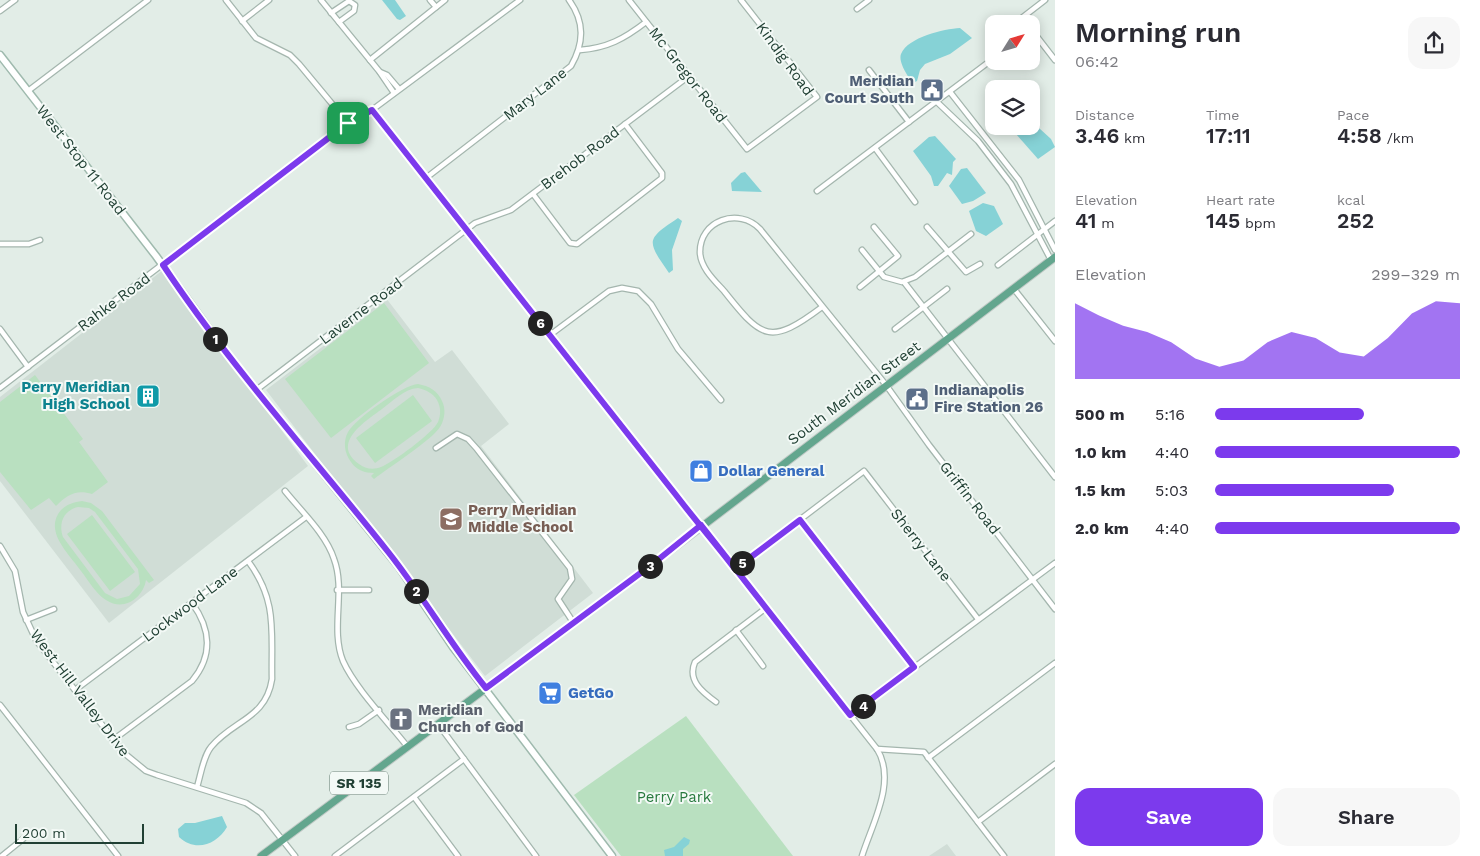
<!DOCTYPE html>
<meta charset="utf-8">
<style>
:root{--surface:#fff;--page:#f7f7f7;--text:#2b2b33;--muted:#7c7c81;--accent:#7c3aed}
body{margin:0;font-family:"Work Sans",sans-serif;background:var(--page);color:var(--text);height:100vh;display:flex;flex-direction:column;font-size:19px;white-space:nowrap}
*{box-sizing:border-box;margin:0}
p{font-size:16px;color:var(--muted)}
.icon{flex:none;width:28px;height:28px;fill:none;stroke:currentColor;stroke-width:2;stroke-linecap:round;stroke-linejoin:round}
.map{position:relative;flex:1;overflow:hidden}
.panel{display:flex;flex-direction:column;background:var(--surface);width:425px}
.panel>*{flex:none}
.needle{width:32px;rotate:53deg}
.fabs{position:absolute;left:985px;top:15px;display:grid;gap:10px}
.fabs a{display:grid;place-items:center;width:55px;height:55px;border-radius:10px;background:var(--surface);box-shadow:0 2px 12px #0003;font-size:25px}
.scale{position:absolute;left:15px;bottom:12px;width:129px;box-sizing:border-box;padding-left:5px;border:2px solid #214034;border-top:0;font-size:14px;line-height:18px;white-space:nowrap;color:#214034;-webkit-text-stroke:4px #f3f9f6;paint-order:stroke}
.pin{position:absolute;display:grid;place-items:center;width:42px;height:42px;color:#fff;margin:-21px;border-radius:10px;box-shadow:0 2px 8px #0006}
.km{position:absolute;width:25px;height:25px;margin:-12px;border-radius:50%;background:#222;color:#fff;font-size:14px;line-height:25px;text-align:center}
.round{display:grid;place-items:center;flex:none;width:52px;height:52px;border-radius:15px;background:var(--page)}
.overview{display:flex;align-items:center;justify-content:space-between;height:85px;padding:0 20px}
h1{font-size:28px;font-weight:600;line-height:38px}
.metrics{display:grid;grid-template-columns:repeat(3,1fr);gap:8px;height:85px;padding:5px 20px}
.metrics div{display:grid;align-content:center}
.metrics b{font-size:21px;font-weight:600}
.metrics small{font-size:14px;font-weight:400}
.metrics p{font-size:14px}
.chart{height:140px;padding:10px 20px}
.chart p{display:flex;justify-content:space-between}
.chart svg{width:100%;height:90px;margin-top:5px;fill:var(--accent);opacity:.7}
.cta{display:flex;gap:10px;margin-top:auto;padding:10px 20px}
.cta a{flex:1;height:58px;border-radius:15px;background:var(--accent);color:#fff;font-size:20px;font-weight:600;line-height:58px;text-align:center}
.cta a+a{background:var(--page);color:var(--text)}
ul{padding:0 20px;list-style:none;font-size:16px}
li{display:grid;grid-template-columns:80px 60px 1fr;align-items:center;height:38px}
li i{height:12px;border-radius:6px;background:var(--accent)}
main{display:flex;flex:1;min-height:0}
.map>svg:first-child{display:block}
.built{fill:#d0ddd6}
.green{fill:#b9e0c0;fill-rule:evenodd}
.water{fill:#86d2d6}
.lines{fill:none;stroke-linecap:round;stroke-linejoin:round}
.street-casing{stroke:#a4b6ae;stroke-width:7}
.secondary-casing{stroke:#9fbaae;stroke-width:9}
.primary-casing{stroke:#c1cac6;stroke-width:9}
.street{stroke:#fff;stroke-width:4.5}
.secondary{stroke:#fff;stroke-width:6}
.primary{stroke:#63a68e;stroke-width:7}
.route-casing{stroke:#fff;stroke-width:10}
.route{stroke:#7c3aed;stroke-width:6}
.labels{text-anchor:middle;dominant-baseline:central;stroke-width:4;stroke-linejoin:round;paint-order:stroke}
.shield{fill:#f3f9f6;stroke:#60786e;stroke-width:1}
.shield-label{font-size:14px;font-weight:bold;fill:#214034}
.street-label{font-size:15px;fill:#214034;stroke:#f3f9f6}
.service-label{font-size:15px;font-weight:bold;fill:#4e5e75;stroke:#f3f9f6;text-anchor:end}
.culture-label{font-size:15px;font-weight:bold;fill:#0d838f;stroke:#f3f9f6;text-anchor:end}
.shop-label{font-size:15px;font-weight:bold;fill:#366cbe;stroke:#f3f9f6;text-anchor:start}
.education-label{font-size:15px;font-weight:bold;fill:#785e54;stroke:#f3f9f6;text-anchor:start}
.worship-label{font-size:15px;font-weight:bold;fill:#5b616d;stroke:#f3f9f6;text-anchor:start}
.park-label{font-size:15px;fill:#287a3f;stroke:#f3f9f6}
</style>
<main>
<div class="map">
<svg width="1055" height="856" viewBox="0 0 1055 856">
<rect width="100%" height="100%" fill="#e2ede7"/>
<!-- built -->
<g class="built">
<path d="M163,270L308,466L109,623L0,481V397Z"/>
<path d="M386,298L435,362L452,350L509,424L481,446L593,593L485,676L266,390Z"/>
<path d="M947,844L956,856H929Z"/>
</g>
<!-- green -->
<g class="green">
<path d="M384,303L429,363L331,438L285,379Z"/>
<path d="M35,375L83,439L79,442L108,482L92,494C76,489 67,495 56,506L49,498L31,510L0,472V402Z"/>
<path d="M418,384C429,386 438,391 442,401C446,409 445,419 440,427C432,440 388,468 374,479L371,476L374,473C365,473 356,470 351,462C344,453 343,441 348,432C356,418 403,385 418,384ZM418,388C426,390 433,393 437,400C441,407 441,415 438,422C433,433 392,463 381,467C374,470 365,469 359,464C330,443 366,421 382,409C393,401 404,389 418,388Z"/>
<path d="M413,395L432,421L375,463L356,438Z"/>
<path d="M82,501L91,503L102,511L154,580L149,583L146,580C143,598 124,612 106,600C96,594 88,580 81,571C69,554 43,531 61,510C67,504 74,502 82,501ZM78,507L89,508L95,512L138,569L140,584L129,596L117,599L105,593L63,537C58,523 64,510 78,507Z"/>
<path d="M92,515L135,572L110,591L67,534Z"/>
<path d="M686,716L793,856H621L574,795Z"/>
</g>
<!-- water -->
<g class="water">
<path d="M382,0H395L406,16L400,20L397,19Z"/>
<path d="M960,28L972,38L950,54L925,64L920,70L917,81L913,83C908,77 898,62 901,54C908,37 944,29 960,28Z"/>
<path d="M1039,128L1051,139L1055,147L1038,159L1016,134L1028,129Z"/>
<path d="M935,136L956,159L953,162L952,175L947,173L938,186H934L931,176L913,151L929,137Z"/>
<path d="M967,168L986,193L973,201L962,204L949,186L961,169Z"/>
<path d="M745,172L762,192L732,191L731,183L741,173Z"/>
<path d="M983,203L994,206L1003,224L986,236L976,231L969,211Z"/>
<path d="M678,218L682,221L672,250L673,270L669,273C647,241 645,240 678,218Z"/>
<path d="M222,816L227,827C217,844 196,853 179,837L178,829L185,823H195Z"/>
<path d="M684,837L690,840L689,844L683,849V856H665L664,850L674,847Z"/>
</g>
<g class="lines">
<!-- street casing -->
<g class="street-casing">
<g id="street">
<path d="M226,0L256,38L290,55L299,64L348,123"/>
<path d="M321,0L379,71L394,93"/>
<path d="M430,0L436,7"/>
<path d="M629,0L747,149L817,97L741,0"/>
<path d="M857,9L869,0"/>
<path d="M0,11L15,0"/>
<path d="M331,13L349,1L355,5L354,11L339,22"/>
<path d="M242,21L269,0"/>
<path d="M1014,24L1045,0"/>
<path d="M1031,29L1055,60"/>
<path d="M992,41L994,40"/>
<path d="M580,50C607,48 624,39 646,22"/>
<path d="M370,60L445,0"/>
<path d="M869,70L909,122"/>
<path d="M380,72L387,75L399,89"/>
<path d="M28,91L148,0"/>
<path d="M950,92L1019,180L1055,250"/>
<path d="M937,102L978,141L1011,184L1051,260"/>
<path d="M372,110L877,749C897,781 872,824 862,856"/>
<path d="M875,148L915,202"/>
<path d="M426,178L571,66C584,43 585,22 569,0"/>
<path d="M817,191L994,58"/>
<path d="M533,194L570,243L577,244L662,178V173L625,124"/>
<path d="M927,227L966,272L980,264"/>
<path d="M0,244H29L40,240"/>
<path d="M862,250L884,277L902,282L915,277L971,234"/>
<path d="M998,265L1055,221"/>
<path d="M904,282L1055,477"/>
<path d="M860,287L898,256L874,227"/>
<path d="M1014,289L1055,341"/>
<path d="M822,307C770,346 762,339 724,291C714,280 701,268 700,253C699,220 739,207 760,229L886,385L929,445L1055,609"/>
<path d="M0,329L28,367"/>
<path d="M895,329L947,289"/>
<path d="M550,335L609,291L622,288L638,291L651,304L678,349L721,400"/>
<path d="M0,388L348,123L372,110L520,0"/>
<path d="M255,391L475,223L511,210L689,76"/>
<path d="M436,448L457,434L468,439L477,449L570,568L572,579L558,599L573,622"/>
<path d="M285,491C301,511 326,534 334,559C346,591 330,629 343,661C355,688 389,723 407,746"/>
<path d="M800,520L915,667"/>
<path d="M0,546L15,571L23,612L36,640L124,753L146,771L157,775L246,803L261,813L295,856"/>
<path d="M735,569L864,471L978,619"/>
<path d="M337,590H369"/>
<path d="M26,620L54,609"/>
<path d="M736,630L763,666"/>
<path d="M75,690L306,517"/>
<path d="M716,702C702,692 687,680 695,662L766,608"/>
<path d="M0,705L118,856"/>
<path d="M850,715L1055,563"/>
<path d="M438,724L536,856"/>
<path d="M349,727L359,724L379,710"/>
<path d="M113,740L192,681C213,656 211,629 192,603"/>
<path d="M877,749L924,752L1004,856"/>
<path d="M928,758L1055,663"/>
<path d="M197,787C201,774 203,757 211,747C233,720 266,719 272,679C271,632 278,601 248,561"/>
<path d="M414,797L458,856"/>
<path d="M978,822L1055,764"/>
<path d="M2,856L23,839"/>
<path d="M335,856L464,759"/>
</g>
</g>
<!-- secondary casing -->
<g class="secondary-casing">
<path id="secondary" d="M0,55L156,256L227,354L399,567L453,647L612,856"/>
</g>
<!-- primary casing -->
<g class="primary-casing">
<path id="primary" d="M261,856L654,563L1055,257"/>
</g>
<!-- street -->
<use href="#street" class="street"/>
<!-- secondary -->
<use href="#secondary" class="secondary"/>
<!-- primary -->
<use href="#primary" class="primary"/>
</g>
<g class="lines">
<!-- route casing -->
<g class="route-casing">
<path id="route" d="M348,123L163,265C231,367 313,457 389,553C423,596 451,645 486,688L654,563L701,525C751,589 801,652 850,715L914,667L800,520L735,569C716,544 695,520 676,495L372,110L348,123"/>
</g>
<!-- route -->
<use href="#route" class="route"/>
</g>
<!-- icons -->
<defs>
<g id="civic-square" transform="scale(1.25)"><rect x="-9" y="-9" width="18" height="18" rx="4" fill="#5c6f8a" stroke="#f3f9f6"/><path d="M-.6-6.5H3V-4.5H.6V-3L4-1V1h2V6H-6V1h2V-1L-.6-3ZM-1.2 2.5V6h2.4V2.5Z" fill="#fff"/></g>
<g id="building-square" transform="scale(1.25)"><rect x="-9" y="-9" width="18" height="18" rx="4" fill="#0f9aa8" stroke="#f3f9f6"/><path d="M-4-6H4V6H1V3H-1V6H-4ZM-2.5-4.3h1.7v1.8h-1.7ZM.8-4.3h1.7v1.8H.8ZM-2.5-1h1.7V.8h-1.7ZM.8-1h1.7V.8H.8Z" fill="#fff"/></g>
<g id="shop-square" transform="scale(1.25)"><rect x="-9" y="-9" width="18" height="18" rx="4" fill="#3f7fe0" stroke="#f3f9f6"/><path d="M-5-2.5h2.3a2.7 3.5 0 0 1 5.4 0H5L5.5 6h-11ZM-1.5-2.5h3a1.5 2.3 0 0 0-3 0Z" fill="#fff"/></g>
<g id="school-square" transform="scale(1.25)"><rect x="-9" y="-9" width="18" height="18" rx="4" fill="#8d6e63" stroke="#f3f9f6"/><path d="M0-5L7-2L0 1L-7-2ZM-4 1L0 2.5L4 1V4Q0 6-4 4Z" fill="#fff"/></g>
<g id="supermarket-square" transform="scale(1.25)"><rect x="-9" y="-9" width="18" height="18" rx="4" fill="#3f7fe0" stroke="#f3f9f6"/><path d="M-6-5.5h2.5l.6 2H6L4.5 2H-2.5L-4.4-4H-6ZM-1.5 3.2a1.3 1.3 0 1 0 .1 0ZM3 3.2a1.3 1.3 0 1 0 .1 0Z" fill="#fff"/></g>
<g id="church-square" transform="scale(1.25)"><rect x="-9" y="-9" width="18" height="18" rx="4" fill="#6b7280" stroke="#f3f9f6"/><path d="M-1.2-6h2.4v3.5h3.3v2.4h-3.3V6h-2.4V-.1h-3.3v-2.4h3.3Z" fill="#fff"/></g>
</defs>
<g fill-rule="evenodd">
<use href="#civic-square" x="932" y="90"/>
<use href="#building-square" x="148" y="396"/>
<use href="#civic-square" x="917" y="399"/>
<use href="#shop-square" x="701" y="471"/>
<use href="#school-square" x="451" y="519"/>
<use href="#supermarket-square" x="550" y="693"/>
<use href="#church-square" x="401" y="719"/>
</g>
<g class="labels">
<!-- shield labels -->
<rect class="shield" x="330" y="771.5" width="58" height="23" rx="4"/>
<g class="shield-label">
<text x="359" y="783">SR 135</text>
</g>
<!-- street labels -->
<g class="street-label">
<text transform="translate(785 59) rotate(54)">Kindig Road</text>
<text transform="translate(688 75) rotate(52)">Mc Gregor Road</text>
<text transform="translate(535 94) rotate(-38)">Mary Lane</text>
<text transform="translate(580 158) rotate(-37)">Brehob Road</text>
<text transform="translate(81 160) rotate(52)">West Stop 11 Road</text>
<text transform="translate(114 302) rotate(-37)">Rahke Road</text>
<text transform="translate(361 311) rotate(-37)">Laverne Road</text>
<text transform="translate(854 393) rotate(-37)">South Meridian Street</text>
<text transform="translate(970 498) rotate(52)">Griffin Road</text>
<text transform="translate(921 545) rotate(52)">Sherry Lane</text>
<text transform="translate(190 604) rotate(-37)">Lockwood Lane</text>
<text transform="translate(80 693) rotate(53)">West Hill Valley Drive</text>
</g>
<!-- service labels -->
<g class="service-label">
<text x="914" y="81">Meridian<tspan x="914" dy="17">Court South</tspan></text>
<text x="934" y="390" text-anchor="start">Indianapolis<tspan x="934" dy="17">Fire Station 26</tspan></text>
</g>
<!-- culture labels -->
<g class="culture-label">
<text x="130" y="387">Perry Meridian<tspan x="130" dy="17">High School</tspan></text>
</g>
<!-- shop labels -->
<g class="shop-label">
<text x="718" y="471">Dollar General</text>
<text x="568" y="693">GetGo</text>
</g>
<!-- education labels -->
<g class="education-label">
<text x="468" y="510">Perry Meridian<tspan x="468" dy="17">Middle School</tspan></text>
</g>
<!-- worship labels -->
<g class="worship-label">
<text x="418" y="710">Meridian<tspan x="418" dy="17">Church of God</tspan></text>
</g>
<!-- park labels -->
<g class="park-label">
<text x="674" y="797">Perry Park</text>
</g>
</g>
</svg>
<div class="fabs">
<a><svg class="needle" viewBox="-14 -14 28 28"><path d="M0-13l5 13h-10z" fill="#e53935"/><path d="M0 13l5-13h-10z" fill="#7c7c81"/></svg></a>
<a><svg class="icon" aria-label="layers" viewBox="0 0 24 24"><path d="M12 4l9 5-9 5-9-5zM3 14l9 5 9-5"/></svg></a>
</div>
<div class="scale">200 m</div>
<div class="pin" style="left:348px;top:123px;background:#1e9e55"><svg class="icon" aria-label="arrive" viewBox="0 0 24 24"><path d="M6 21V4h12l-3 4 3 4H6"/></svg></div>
<b class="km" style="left:215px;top:339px">1</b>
<b class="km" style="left:416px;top:591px">2</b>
<b class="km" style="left:650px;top:566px">3</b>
<b class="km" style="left:863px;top:706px">4</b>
<b class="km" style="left:742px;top:563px">5</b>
<b class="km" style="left:540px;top:323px">6</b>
</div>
<section class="panel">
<div class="overview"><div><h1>Morning run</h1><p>06:42</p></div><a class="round"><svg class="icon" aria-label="share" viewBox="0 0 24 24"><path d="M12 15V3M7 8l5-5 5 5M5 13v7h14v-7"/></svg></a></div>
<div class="metrics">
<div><p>Distance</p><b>3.46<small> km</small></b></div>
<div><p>Time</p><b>17:11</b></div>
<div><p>Pace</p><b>4:58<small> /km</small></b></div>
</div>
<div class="metrics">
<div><p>Elevation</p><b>41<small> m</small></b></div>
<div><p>Heart rate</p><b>145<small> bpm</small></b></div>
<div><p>kcal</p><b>252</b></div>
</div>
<div class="chart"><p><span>Elevation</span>299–329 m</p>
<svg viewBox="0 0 160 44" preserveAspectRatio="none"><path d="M0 44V7L10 13L20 18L30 21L40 26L50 34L60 38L70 35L80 26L90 21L100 24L110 31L120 33L130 24L140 12L150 6L160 7V44z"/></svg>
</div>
<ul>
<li><b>500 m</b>5:16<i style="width:61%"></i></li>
<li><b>1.0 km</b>4:40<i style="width:100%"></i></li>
<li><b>1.5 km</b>5:03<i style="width:73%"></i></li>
<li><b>2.0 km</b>4:40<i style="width:100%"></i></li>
</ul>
<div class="cta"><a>Save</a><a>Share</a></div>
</section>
</main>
